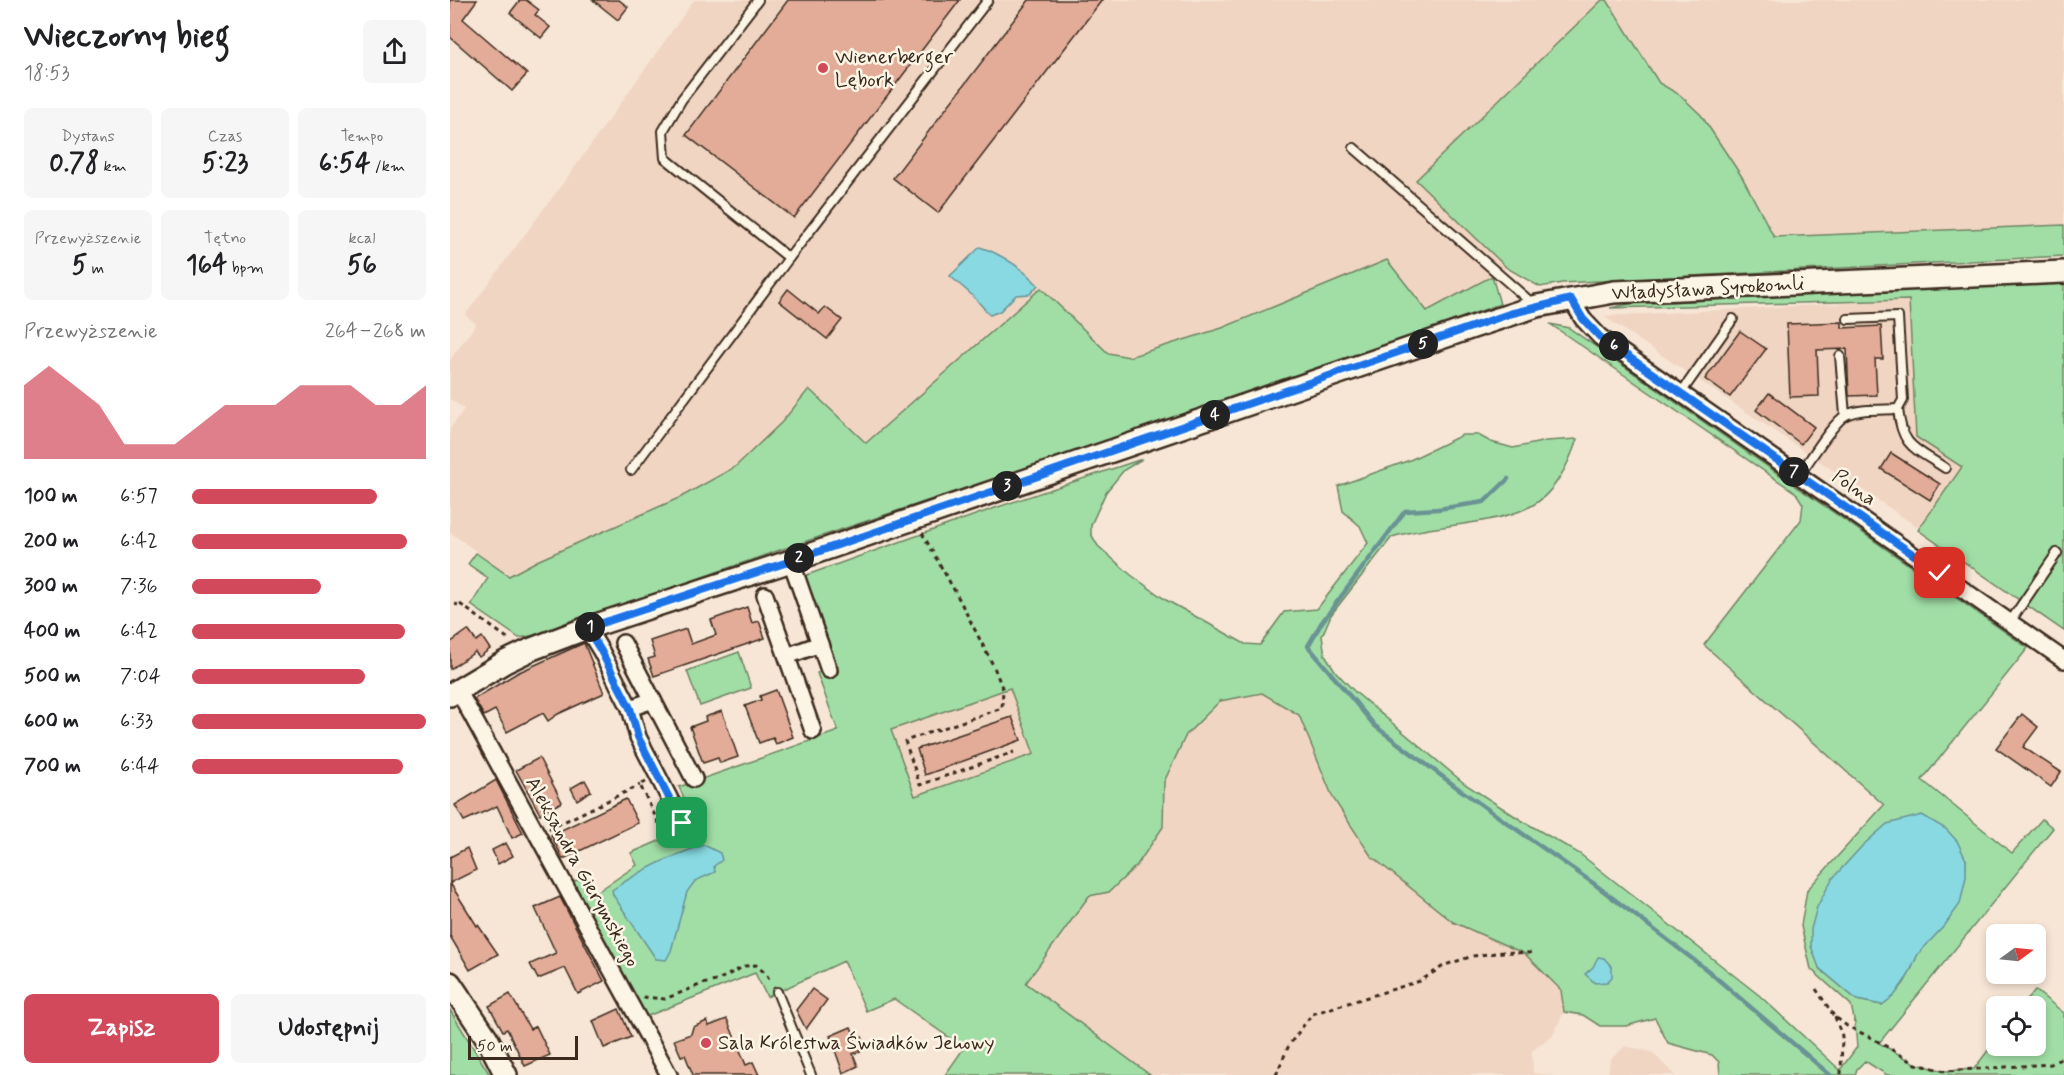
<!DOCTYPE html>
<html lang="pl">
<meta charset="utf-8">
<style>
:root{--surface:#fff;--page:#f6f6f6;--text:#202124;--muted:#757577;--accent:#d1495b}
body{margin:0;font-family:Mynerve,sans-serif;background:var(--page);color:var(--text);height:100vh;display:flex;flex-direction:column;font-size:22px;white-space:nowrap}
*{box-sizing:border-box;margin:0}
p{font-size:20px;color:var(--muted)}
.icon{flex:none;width:33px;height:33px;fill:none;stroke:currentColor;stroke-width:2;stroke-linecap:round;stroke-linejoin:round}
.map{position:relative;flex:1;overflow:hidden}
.details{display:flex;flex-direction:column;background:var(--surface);width:450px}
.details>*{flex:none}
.needle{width:39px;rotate:75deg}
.buttons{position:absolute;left:1536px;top:924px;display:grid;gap:12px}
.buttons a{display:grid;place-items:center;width:60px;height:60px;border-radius:9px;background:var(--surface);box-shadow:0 3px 9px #0003;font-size:30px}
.scale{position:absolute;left:18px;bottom:15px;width:110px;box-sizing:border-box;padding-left:6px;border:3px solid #3b2a1e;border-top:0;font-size:16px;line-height:21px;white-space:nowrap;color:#3b2a1e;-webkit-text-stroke:4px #fcf5e5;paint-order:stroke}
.pin{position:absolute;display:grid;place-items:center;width:51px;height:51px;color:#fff;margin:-26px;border-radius:12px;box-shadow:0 3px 9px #0006}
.km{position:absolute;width:30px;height:30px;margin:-15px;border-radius:50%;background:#222;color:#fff;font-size:16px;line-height:30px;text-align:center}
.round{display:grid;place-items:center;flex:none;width:63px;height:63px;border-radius:9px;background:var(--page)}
.head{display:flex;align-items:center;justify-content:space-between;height:102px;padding:0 24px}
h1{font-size:33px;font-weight:700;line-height:45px}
.metrics{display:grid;grid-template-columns:repeat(3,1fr);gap:9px;height:102px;padding:6px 24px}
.metrics div{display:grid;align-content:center;border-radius:9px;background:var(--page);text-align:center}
.metrics b{font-size:26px;font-weight:700}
.metrics small{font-size:16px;font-weight:400}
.metrics p{font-size:16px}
.chart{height:168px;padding:12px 24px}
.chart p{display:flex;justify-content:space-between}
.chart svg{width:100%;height:108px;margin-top:6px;fill:var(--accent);opacity:.7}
.button{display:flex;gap:12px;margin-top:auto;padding:12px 24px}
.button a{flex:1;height:69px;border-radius:9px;background:var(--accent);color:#fff;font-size:24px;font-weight:700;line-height:69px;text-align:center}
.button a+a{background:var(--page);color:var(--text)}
ul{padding:0 24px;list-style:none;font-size:20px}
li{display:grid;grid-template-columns:96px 72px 1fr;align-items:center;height:45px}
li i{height:15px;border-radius:8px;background:var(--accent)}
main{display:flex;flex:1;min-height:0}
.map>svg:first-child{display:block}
.built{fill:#f1d5c3}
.green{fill:#a1dea6;stroke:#6e8462;stroke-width:1.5;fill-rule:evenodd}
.water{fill:#88d9e2;stroke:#699394;stroke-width:1.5}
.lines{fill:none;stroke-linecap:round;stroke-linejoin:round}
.stream{stroke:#699394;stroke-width:4.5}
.building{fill:#e2ac98;stroke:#3b2a1e;stroke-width:1.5}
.lane-casing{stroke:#3b2a1e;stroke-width:12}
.street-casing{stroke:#3b2a1e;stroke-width:20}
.secondary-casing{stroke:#3b2a1e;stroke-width:26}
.path{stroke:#3b2a1e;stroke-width:3;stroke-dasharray:4.5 4.5;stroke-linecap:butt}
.lane{stroke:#fcf5e5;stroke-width:8}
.street{stroke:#fcf5e5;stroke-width:15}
.secondary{stroke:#fcf5e5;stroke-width:21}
.route-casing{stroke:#fff;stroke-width:12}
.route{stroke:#1a73e8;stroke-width:8}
.poi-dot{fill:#d1495b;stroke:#fcf5e5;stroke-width:2}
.labels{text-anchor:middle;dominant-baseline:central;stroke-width:5;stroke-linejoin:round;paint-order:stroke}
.poi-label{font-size:20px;fill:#3b2a1e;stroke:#fcf5e5;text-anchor:start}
.street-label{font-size:20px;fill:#3b2a1e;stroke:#fcf5e5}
</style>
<main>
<section class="details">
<div class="head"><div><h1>Wieczorny bieg</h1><p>18:53</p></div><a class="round"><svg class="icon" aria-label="share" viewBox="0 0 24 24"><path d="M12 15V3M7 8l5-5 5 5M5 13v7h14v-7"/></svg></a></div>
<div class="metrics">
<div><p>Dystans</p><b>0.78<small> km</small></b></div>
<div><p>Czas</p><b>5:23</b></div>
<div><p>Tempo</p><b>6:54<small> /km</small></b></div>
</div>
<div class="metrics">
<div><p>Przewyższenie</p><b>5<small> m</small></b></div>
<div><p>Tętno</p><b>164<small> bpm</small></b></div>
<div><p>kcal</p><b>56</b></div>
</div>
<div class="chart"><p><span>Przewyższenie</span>264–268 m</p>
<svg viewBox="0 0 160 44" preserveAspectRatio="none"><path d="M0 44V14L10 6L20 14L30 22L40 38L50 38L60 38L70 30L80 22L90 22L100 22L110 14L120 14L130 14L140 22L150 22L160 14V44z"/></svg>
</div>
<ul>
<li><b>100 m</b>6:57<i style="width:79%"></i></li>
<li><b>200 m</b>6:42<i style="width:92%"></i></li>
<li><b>300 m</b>7:36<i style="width:55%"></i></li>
<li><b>400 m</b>6:42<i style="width:91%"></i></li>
<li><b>500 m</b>7:04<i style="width:74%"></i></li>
<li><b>600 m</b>6:33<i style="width:100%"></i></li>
<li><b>700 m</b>6:44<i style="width:90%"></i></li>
</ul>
<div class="button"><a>Zapisz</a><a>Udostępnij</a></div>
</section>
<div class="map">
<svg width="1614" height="1075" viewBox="0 0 1614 1075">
<rect width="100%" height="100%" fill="#f7e6d6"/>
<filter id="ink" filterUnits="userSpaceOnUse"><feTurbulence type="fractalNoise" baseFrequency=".0167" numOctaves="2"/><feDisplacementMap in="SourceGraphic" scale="12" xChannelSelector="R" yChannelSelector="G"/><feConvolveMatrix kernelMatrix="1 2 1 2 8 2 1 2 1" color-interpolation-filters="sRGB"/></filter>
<g filter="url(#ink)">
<!-- built -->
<g class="built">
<path d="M244,0H1152L966,180L1057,268L977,311L772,328L679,357L659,353L591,288L415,443L359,389L332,422L285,467L231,497L87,561L59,576L0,532V429L14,409L0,399V360L26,324L15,315L130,160Z"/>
<path d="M1157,0H1614V225L1324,237L1292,177L1230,95L1209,83Z"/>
<path d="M1459,300L1466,437L1512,467L1469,528L1153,316Z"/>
<path d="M561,688L584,754L465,796L441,730Z"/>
<path d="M812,693L849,715L862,749L1003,922L1075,954L1111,990L1114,1012L1103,1035L1082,1051L1083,1073L1105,1075H700L576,983L639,896L659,892L687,865L713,827L714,782L736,735L770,701Z"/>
<path d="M1175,1046L1202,1052L1225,1075H1158L1160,1060Z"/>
</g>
<!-- green -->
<g class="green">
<path d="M1152,0H1157L1209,83L1230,95L1251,115L1292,177L1324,237L1614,225V256L1112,283L1090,287L1057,268L966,180Z"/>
<path d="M937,260L977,311L1042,276L1050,304L808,390L327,551L86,635L69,638L21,605L38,578L18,564L26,553L59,576L87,561L231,497L285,467L332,422L359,389L416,443L591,288L658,353L679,357L772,328Z"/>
<path d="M1614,282V631L1468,530L1512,467L1466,437L1459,300L1160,308L1180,304Z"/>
<path d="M1100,324L1119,328L1578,648L1472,780L1562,853L1592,819L1603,828L1429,1043L1466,1064L1495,1071L1524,1069L1546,1040V1046H1586V1006H1572L1585,990L1614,1013V1075H1437L1415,1061L1407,1069L1405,1075H1270L1269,1062L1262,1055L1218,1043L1205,1018L1176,1026H1150L1133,1015L1114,1012L1111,990L1075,954L1003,922L921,856L883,798L849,715L812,693L770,701L736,735L714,782L713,827L687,865L659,892L639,896L576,983L700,1075H495L514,1048L444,999L416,1011L394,961L317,997L305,973L195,1017L123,882L131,878L141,896L187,865L181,853L223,835L245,822L229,787L388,731L367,673L386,667L354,576L545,508L692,459L674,470L656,492L641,525V534L648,546L681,575L716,600L795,644L810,645L834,612L867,609L918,543L910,526L893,511L888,486L960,460L1012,435H1028L1041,442L1063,448L1096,441L1127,439C1119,464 1103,497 1077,508C1039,526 984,524 942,537L881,615L872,636L875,655L886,672L904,691L1015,784L1071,820L1130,854L1310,996L1390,1070L1407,1047L1405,1024L1401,1005L1361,969L1351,926L1357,890L1434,805L1254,645L1351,520L1353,504L1346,493ZM560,688L584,754L465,796L441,730ZM1516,860C1515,914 1499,915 1469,952C1465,958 1463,967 1459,974C1453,987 1443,997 1432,1005L1407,1000L1369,968Z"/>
<path d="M289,652L301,688L250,706L237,671Z"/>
<path d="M0,1010L40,1075H0Z"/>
</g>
<!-- water -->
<g class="water">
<path d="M530,247C554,255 571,267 588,285L580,294L566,295L550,311L540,315L523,296L500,276Z"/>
<path d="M1472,815L1496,829L1507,841L1516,860V877L1510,904L1495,925L1468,954L1458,976L1444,996L1432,1005L1407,1000L1369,968L1361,946V929L1367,907L1382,879L1412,846L1437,824Z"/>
<path d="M254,845L270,853L272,860L264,866L265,872L245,881L237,892L221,951L216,960L206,959L163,895L162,890C191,870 220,856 254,845Z"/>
<path d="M1148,957L1154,958L1162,967V977L1157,982L1145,983L1135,974L1143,967Z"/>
</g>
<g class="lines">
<!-- stream -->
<path class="stream" d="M1058,479L1034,502L988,509L955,511L872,622L858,646L925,726L1009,789L1143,883L1257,970L1380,1075"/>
</g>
<!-- building -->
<g class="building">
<path d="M0,0H27L13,19L77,74L62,91L0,37Z"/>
<path d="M70,0H76L89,10L85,15L100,27L91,38L60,13Z"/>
<path d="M143,0H169L178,7L168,20Z"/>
<path d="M338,0H510L344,218L236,135Z"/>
<path d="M579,0H652L488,213L443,178Z"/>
<path d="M338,289L369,314L375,307L392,320L377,339L329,301Z"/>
<path d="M1392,322V328L1431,326L1433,359H1425L1427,395L1399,396L1397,349L1367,350L1369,396L1340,397L1337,324Z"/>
<path d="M1290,331L1316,349L1280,397L1255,379Z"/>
<path d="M1319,393L1364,427L1351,444L1306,410Z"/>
<path d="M1441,453L1490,484L1480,500L1431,469Z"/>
<path d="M297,607L302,623L309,621L315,638L204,676L198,659L205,657L200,641L236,629L241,644L266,635L261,620Z"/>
<path d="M18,630L26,641L32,637L40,649L29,657L25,652L0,669V643Z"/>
<path d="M134,643L154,693L108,714L98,721L93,713L57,732L45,710L34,716L24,699L67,673Z"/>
<path d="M326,690L343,737L326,744L323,738L309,743L295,706L311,700L310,696Z"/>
<path d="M272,711L288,757L270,763L268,758L253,763L240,727L256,721L255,717Z"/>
<path d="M1572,714L1588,727L1573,747L1611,772L1601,787L1546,748Z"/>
<path d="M562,717L571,740L475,775L467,749Z"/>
<path d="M89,758L112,802L90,814L66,770Z"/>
<path d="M46,780L73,833L62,838L47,806L14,821L5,805Z"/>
<path d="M135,780L141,791L127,800L121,788Z"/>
<path d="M176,799L188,823L113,859L101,835Z"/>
<path d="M56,843L63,856L48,864L42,850Z"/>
<path d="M17,848L26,870L0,883V857Z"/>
<path d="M0,883L27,926L28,925L48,954L20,970L0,936Z"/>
<path d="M110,897L154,981L128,994L115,968L88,979L80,964L106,953L85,908Z"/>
<path d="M362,989L377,1000L356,1029L346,1010Z"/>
<path d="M60,994L80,1029L86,1026L100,1055L75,1066L57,1029L53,1031L39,1006Z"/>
<path d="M169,1009L181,1037L154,1048L143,1021Z"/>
<path d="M277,1019L296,1065L303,1062L309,1075H243L235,1055L231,1056L224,1040L241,1034L243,1027L257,1021L259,1026Z"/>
<path d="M401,1027L406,1039L412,1037L417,1048L403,1054L408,1066L393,1073L380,1036Z"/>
</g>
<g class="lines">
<!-- lane casing -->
<g class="lane-casing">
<g id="lane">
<path d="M904,148L1083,304"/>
<path d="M339,258L538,0"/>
<path d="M1390,356L1395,415"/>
<path d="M1231,393L1283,319"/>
<path d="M1448,409C1452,448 1465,448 1495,468"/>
<path d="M181,470L339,258L215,158L213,131L232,99L308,0"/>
<path d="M1349,475C1359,462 1383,422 1396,415C1411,408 1432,410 1448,409L1453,400L1448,317L1398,319"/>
<path d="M1560,622L1607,553"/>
<path d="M327,992L361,1075"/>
</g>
</g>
<!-- street casing -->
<g class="street-casing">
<g id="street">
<path d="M1121,299L1133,319L1150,337L1614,660"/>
<path d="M341,561L379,670"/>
<path d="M315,595L363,731"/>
<path d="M137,628L151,651L180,708L203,700"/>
<path d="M173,643L244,779"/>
<path d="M337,656L370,644"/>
<path d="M8,690L219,1075"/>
<path d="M180,708L188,737L232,823"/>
</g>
</g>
<!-- secondary casing -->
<g class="secondary-casing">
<g id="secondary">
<path d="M0,695L55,662L82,649L137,628L341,561L1023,327L1087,306L1164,292L1614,272"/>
<path d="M0,983L37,1038L56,1075"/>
</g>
</g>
<!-- path -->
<g class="path">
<path d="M472,533L507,595L544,667L553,690L552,708L455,741L470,785L564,752"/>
<path d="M10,604L60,640"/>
<path d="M6,606L7,603"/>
<path d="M196,782L190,785L211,828"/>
<path d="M99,829L190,785"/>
<path d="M1366,989L1384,1016L1397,1026L1422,1038L1466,1064L1495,1071L1601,1064L1614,1057"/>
<path d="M193,997L215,999L252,984L266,981L295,966L306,965L316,974L321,983"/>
<path d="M1385,1017L1392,1036L1391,1075"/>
<path d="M826,1075L839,1045L862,1014L970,981L995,965L1023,956L1053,952L1081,953"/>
</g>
<!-- lane -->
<use href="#lane" class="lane"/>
<!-- street -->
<use href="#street" class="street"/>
<!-- secondary -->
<use href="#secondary" class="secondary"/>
</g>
</g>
<g class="lines" filter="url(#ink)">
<!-- route casing -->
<g class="route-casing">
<path id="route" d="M232,823L188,737L180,708L151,651L137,628L341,561L1059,314L1121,299L1133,319L1150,337L1490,573"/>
</g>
<!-- route -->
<use href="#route" class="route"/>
</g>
<!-- markers -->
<g class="poi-dot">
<circle cx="373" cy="68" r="6"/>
<circle cx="256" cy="1043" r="6"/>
</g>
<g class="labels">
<!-- poi labels -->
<g class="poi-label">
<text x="385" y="57">Wienerberger<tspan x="385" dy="23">Lębork</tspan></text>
<text x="268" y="1043">Sala Królestwa Świadków Jehowy</text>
</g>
<!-- street labels -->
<g class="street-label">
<text transform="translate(1258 289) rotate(-3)">Władysława Syrokomli</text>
<text transform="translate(1404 488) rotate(35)">Polna</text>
<text transform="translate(132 872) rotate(61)">Aleksandra Gierymskiego</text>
</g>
</g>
</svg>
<div class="buttons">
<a><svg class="needle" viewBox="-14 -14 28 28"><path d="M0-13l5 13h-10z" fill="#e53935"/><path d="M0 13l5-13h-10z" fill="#757577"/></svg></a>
<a><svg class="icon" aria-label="locate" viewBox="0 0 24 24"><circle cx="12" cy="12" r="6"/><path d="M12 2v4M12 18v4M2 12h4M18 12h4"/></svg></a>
</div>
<div class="scale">50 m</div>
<div class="pin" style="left:232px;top:823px;background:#1e9e55"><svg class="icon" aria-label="arrive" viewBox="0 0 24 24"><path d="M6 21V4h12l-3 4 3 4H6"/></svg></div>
<div class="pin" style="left:1490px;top:573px;background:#d93025"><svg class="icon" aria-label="check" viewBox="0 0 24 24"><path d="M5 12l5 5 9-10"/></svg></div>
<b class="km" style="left:140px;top:627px">1</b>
<b class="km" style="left:349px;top:558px">2</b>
<b class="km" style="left:557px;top:486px">3</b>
<b class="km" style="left:765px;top:415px">4</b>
<b class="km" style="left:973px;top:344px">5</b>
<b class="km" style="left:1164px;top:346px">6</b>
<b class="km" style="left:1344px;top:472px">7</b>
</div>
</main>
